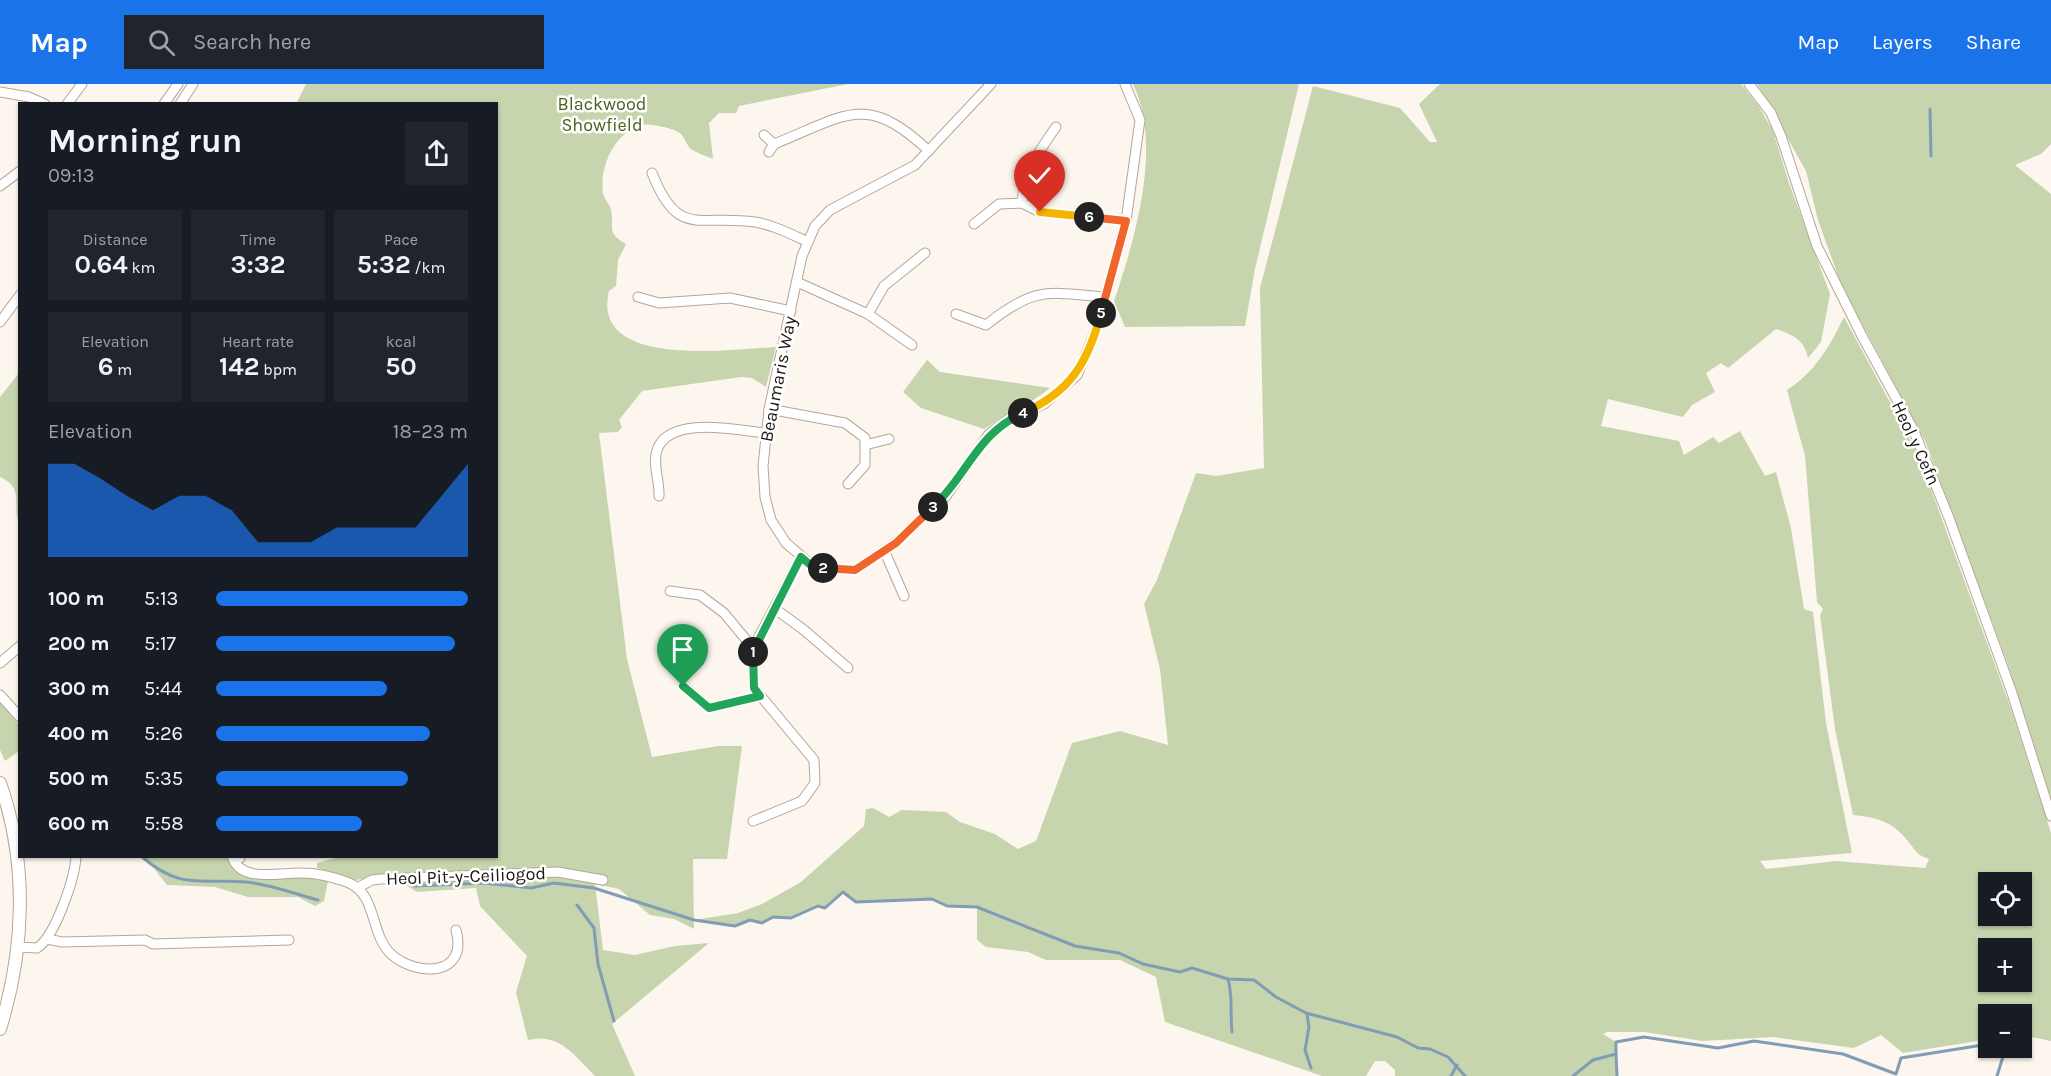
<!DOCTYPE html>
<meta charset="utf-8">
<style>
:root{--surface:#171b24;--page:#20242c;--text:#f1f3f6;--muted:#9ea1a6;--accent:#1a73e8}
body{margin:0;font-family:Karla,sans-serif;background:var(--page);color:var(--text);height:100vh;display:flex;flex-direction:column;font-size:22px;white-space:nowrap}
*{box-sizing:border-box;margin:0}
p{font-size:20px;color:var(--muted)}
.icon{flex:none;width:33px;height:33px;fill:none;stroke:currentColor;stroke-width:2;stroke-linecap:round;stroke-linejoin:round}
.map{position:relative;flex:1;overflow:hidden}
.sheet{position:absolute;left:18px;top:18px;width:480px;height:756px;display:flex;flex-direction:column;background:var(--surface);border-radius:0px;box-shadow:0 2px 4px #0004}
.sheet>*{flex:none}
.controls{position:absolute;left:1978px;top:788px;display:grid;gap:12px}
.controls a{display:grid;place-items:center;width:54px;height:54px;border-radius:0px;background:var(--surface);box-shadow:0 2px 4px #0004;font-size:30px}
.pin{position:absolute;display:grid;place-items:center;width:51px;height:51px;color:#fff;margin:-62px -26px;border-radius:50% 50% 50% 0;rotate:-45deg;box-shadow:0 0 6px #0007}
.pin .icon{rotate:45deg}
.km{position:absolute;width:30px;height:30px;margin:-15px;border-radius:50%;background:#222;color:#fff;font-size:16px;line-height:30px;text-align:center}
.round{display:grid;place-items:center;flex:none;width:63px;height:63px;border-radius:0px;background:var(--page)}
.summary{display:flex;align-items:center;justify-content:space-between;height:102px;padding:0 30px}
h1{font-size:33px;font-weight:700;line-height:45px}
.stats{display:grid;grid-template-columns:repeat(3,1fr);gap:9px;height:102px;padding:6px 30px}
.stats div{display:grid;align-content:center;border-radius:0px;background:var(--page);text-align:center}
.stats b{font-size:26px;font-weight:700}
.stats small{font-size:16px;font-weight:400}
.stats p{font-size:16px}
.chart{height:168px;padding:12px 30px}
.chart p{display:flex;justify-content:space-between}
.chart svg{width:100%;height:108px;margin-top:6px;fill:var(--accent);opacity:.7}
ul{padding:0 30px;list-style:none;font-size:20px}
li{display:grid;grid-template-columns:96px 72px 1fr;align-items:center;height:45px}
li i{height:15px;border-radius:8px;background:var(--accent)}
header{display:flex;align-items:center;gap:36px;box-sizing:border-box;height:84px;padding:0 30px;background:var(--accent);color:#fff}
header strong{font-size:28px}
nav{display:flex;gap:33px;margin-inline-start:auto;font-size:21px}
.search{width:420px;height:54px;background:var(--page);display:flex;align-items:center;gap:15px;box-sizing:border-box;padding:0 21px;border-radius:0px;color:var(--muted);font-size:22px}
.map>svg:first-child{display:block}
.green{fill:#c6d5ae;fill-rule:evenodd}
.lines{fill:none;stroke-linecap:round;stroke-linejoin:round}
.stream{stroke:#819cb5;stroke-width:3}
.minor-casing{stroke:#b6a694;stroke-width:11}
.major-casing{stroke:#b6a694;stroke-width:14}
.minor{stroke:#fff;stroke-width:9}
.major{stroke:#fff;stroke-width:12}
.split-1-casing{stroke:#fff;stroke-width:12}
.split-2-casing{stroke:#fff;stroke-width:12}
.split-3-casing{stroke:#fff;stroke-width:12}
.split-4-casing{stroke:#fff;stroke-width:12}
.split-5-casing{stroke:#fff;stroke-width:12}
.split-6-casing{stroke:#fff;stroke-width:12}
.split-7-casing{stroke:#fff;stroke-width:12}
.split-1{stroke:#22a559;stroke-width:8}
.split-2{stroke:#22a559;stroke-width:8}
.split-3{stroke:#f0652b;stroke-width:8}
.split-4{stroke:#22a559;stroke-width:8}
.split-5{stroke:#f5b400;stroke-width:8}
.split-6{stroke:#f0652b;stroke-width:8}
.split-7{stroke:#f5b400;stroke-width:8}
.labels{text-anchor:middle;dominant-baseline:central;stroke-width:5;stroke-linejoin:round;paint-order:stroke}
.park-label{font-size:18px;fill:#4b6019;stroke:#fff}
.street-label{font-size:18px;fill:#1d1711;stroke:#fff}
</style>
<header>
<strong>Map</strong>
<div class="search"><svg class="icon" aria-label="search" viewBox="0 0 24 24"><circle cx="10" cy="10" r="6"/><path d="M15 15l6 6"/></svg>Search here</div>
<nav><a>Map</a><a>Layers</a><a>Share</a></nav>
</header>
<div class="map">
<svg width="2051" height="992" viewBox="0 0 2051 992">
<rect width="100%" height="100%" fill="#fdf6ee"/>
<!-- green -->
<g class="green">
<path d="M306,0H848L739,22L736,29H719L709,39L713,75C706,72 697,69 691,65C687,62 685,54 681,50C674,44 649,39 641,41C614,49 599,84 603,109C604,115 610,120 611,126C615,145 605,148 626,160L618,176L616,202L609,207C590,286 733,265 776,263L766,303L752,294L741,293L642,307L619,336L622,343L618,348L599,349L627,575L652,673L718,662H742L727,775H693L694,845L674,835L650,831L619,805L595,800L603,866L635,871L675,862L709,859L612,940L635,992H595C575,972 559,948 528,956L516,908L527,872L480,822L476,804L417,808L391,792L354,796L317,784V779L339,773L496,772V20H296Z"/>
<path d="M1133,0H1299L1255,185L1245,242L1125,243L1114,217C1135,155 1163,62 1133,0Z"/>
<path d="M1440,0H1741L1758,21L1773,47L1789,99L1830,210L1821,258L1808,274C1804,255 1793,251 1776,245L1728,284L1721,279L1706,289L1715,308L1692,321L1683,333L1608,315L1601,342L1679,357L1684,371L1713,353L1719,359L1740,347L1765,392L1776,388L1791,444L1804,525L1813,528L1826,639L1852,769L1760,777L1766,785L1836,777L1925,784L1929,775C1919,772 1917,769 1911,761C1895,739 1879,733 1853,731L1835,645L1820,531L1823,525L1817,518L1805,372L1787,306C1816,287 1829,263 1844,233L1919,372L2011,625L2051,749V957L2022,951V930H1989V955L1903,969L1881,951L1854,964L1773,953L1703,957L1644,948H1607L1603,950L1616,958L1617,992H1395V986L1385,977H1375L1366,992H1322L1165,938L1156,893L1120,876H1046L1028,868L986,863L977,856V823L947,822L932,815L856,818L843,808L825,824L818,822L791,834L773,833L762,839L750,836L735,842L694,836L738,829L762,820L801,798L864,742L866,725L873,724L889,733L902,726L946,728L960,738L995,750L1018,765L1036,757L1072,659L1120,647L1168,661L1160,585L1144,520L1157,496L1196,389L1216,392L1264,384L1260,204L1313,2L1400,24L1430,58H1437L1419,20ZM1989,798H2022V831H1989ZM1989,864H2022V897H1989Z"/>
<path d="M1757,0H2051V60L2041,70L2015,81L2051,110V715L2007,578L1926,359L1841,200L1818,136L1806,87Z"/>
<path d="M927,276L940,288L1050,304C1029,321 1006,330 984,345L921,324L903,308Z"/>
<path d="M19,289V439C11,421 26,405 0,393V313Z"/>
<path d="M0,617L19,641V667L5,677L0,666Z"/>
<path d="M140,773H228C237,803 270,793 294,792C305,792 317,795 328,797L324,817L315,822L298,813H248L215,803L167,801L149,778Z"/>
</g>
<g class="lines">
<!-- stream -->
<g class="stream">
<path d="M1930,25L1931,72"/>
<path d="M141,772C181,807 200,794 246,798C269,800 295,810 318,816"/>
<path d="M414,802L483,799L531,804L554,799L594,804L694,836L735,842L750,836L762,839L773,833L791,834L818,822L825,824L843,808L856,818L932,815L947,822L977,823L1075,862L1119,869L1143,880L1180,888L1192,884L1228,895L1254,896L1276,913L1306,929L1397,953L1418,964L1430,965L1448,973L1465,992"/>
<path d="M577,821L594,844L598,880L614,937"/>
<path d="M1228,895C1233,912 1230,929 1232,948"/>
<path d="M1307,930L1309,943L1305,966L1311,984"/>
<path d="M1616,970L1617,992"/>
<path d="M1451,992L1457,981"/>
<path d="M1573,992L1593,976L1616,970V958L1644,953L1718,964L1754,957L1843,970L1896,990L1901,974L1989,960"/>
<path d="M1997,992L2006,963"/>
</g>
<!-- minor casing -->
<g class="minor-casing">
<g id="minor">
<path d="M991,0L915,81L830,126L815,142L802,172L769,325L763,382L765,413L771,436L786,459L815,484L855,486L895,459L946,412L989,350L1009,335L1044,320L1077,291L1098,241L1126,137L1140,36L1125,0"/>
<path d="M1749,0L1771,29L1781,52L1817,162L1862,252L1914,347L1949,434L2012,609L2051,732"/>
<path d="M0,8L29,13L45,20"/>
<path d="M67,20L82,0"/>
<path d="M164,20L178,0"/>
<path d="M180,20L193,0"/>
<path d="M764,51L774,60"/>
<path d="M769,68L774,60C845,32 865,7 929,67"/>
<path d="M652,89C678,155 698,130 755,138C773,141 791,150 808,158"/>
<path d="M0,102L20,87"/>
<path d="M1022,119C1024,88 1039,67 1056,43"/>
<path d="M974,140L999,120L1022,119L1040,128L1126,137"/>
<path d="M797,198L868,230L912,261"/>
<path d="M638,213L659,219L730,214L791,227"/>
<path d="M868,230L884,202L925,169"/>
<path d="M956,230L986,241C1035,202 1046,208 1105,213"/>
<path d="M0,238L20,211"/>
<path d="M769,325L845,339L865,354V381L848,400"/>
<path d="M865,361L889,355"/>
<path d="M659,412C660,397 652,381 657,366C669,331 736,346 765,349"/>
<path d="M884,466L904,512"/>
<path d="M670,507L700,511L724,529L753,564"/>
<path d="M774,524L804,546L848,584"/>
<path d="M0,579L20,562"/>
<path d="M683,601L709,624L760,612"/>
<path d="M0,611L20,633"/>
<path d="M753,737L802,717L815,699L814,676L754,604L753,564L801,473"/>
<path d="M232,772C240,800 281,788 302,789C317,789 333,793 347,798C378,810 369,849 391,870C416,893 469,893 456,846"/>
<path d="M239,772L240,774"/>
<path d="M357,804L372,796L381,795L558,788L603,796"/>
<path d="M47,855L62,858L145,856L153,860L289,856"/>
<path d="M17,863L37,864C55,853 75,794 76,772"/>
</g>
</g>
<!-- major casing -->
<g class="major-casing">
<path id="major" d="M0,699C28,778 25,865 0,945"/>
</g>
<!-- minor -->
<use href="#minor" class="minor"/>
<!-- major -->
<use href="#major" class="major"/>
</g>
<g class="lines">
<!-- split-1 casing -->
<g class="split-1-casing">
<path id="split-1" d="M683,602L709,624L760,612L754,604L753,568"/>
</g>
<!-- split-2 casing -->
<g class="split-2-casing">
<path id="split-2" d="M753,568L801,473L814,484H823"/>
</g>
<!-- split-3 casing -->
<g class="split-3-casing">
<path id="split-3" d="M823,484L855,486L896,459L933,423"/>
</g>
<!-- split-4 casing -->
<g class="split-4-casing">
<path id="split-4" d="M933,423C968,391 976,350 1023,329"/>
</g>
<!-- split-5 casing -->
<g class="split-5-casing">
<path id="split-5" d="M1023,329C1070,308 1088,279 1101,229"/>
</g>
<!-- split-6 casing -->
<g class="split-6-casing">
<path id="split-6" d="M1089,133L1126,137L1101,229"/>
</g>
<!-- split-7 casing -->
<g class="split-7-casing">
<path id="split-7" d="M1040,128L1089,133"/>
</g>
<!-- split-1 -->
<use href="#split-1" class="split-1"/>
<!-- split-2 -->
<use href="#split-2" class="split-2"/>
<!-- split-3 -->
<use href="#split-3" class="split-3"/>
<!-- split-4 -->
<use href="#split-4" class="split-4"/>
<!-- split-5 -->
<use href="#split-5" class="split-5"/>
<!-- split-6 -->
<use href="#split-6" class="split-6"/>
<!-- split-7 -->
<use href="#split-7" class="split-7"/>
</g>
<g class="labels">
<!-- park labels -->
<g class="park-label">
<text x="602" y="20">Blackwood<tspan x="602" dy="21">Showfield</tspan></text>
</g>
<!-- street labels -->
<g class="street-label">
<text transform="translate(778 295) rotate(-79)">Beaumaris Way</text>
<text transform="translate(1916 359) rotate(65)">Heol y Cefn</text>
<text transform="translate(466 792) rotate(-2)">Heol Pit-y-Ceiliogod</text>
</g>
</g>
</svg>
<div class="controls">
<a><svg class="icon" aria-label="locate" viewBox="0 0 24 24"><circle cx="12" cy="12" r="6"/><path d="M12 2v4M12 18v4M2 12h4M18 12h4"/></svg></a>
<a>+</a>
<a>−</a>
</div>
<div class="pin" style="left:683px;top:602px;background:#1e9e55"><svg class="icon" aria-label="arrive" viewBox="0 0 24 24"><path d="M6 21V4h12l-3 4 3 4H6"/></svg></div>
<div class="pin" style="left:1040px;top:128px;background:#d93025"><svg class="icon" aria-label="check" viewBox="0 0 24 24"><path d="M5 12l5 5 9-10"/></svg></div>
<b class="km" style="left:753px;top:568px">1</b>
<b class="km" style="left:823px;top:484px">2</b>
<b class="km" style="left:933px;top:423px">3</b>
<b class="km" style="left:1023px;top:329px">4</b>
<b class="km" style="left:1101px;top:229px">5</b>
<b class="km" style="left:1089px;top:133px">6</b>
<section class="sheet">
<div class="summary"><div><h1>Morning run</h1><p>09:13</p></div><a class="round"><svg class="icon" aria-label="share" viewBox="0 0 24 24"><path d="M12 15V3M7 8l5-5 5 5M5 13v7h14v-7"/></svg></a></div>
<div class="stats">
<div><p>Distance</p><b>0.64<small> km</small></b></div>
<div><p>Time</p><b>3:32</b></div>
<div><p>Pace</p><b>5:32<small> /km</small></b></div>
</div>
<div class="stats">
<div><p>Elevation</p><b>6<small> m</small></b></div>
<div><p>Heart rate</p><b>142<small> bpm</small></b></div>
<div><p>kcal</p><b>50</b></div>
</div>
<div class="chart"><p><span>Elevation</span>18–23 m</p>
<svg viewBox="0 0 160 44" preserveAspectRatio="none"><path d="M0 44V6L10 6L20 12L30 19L40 25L50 19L60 19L70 25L80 38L90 38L100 38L110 32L120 32L130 32L140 32L150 19L160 6V44z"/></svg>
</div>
<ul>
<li><b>100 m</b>5:13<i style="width:100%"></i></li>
<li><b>200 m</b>5:17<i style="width:95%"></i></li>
<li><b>300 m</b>5:44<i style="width:68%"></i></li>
<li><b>400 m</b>5:26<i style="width:85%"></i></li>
<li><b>500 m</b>5:35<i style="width:76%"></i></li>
<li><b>600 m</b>5:58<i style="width:58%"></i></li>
</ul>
</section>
</div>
